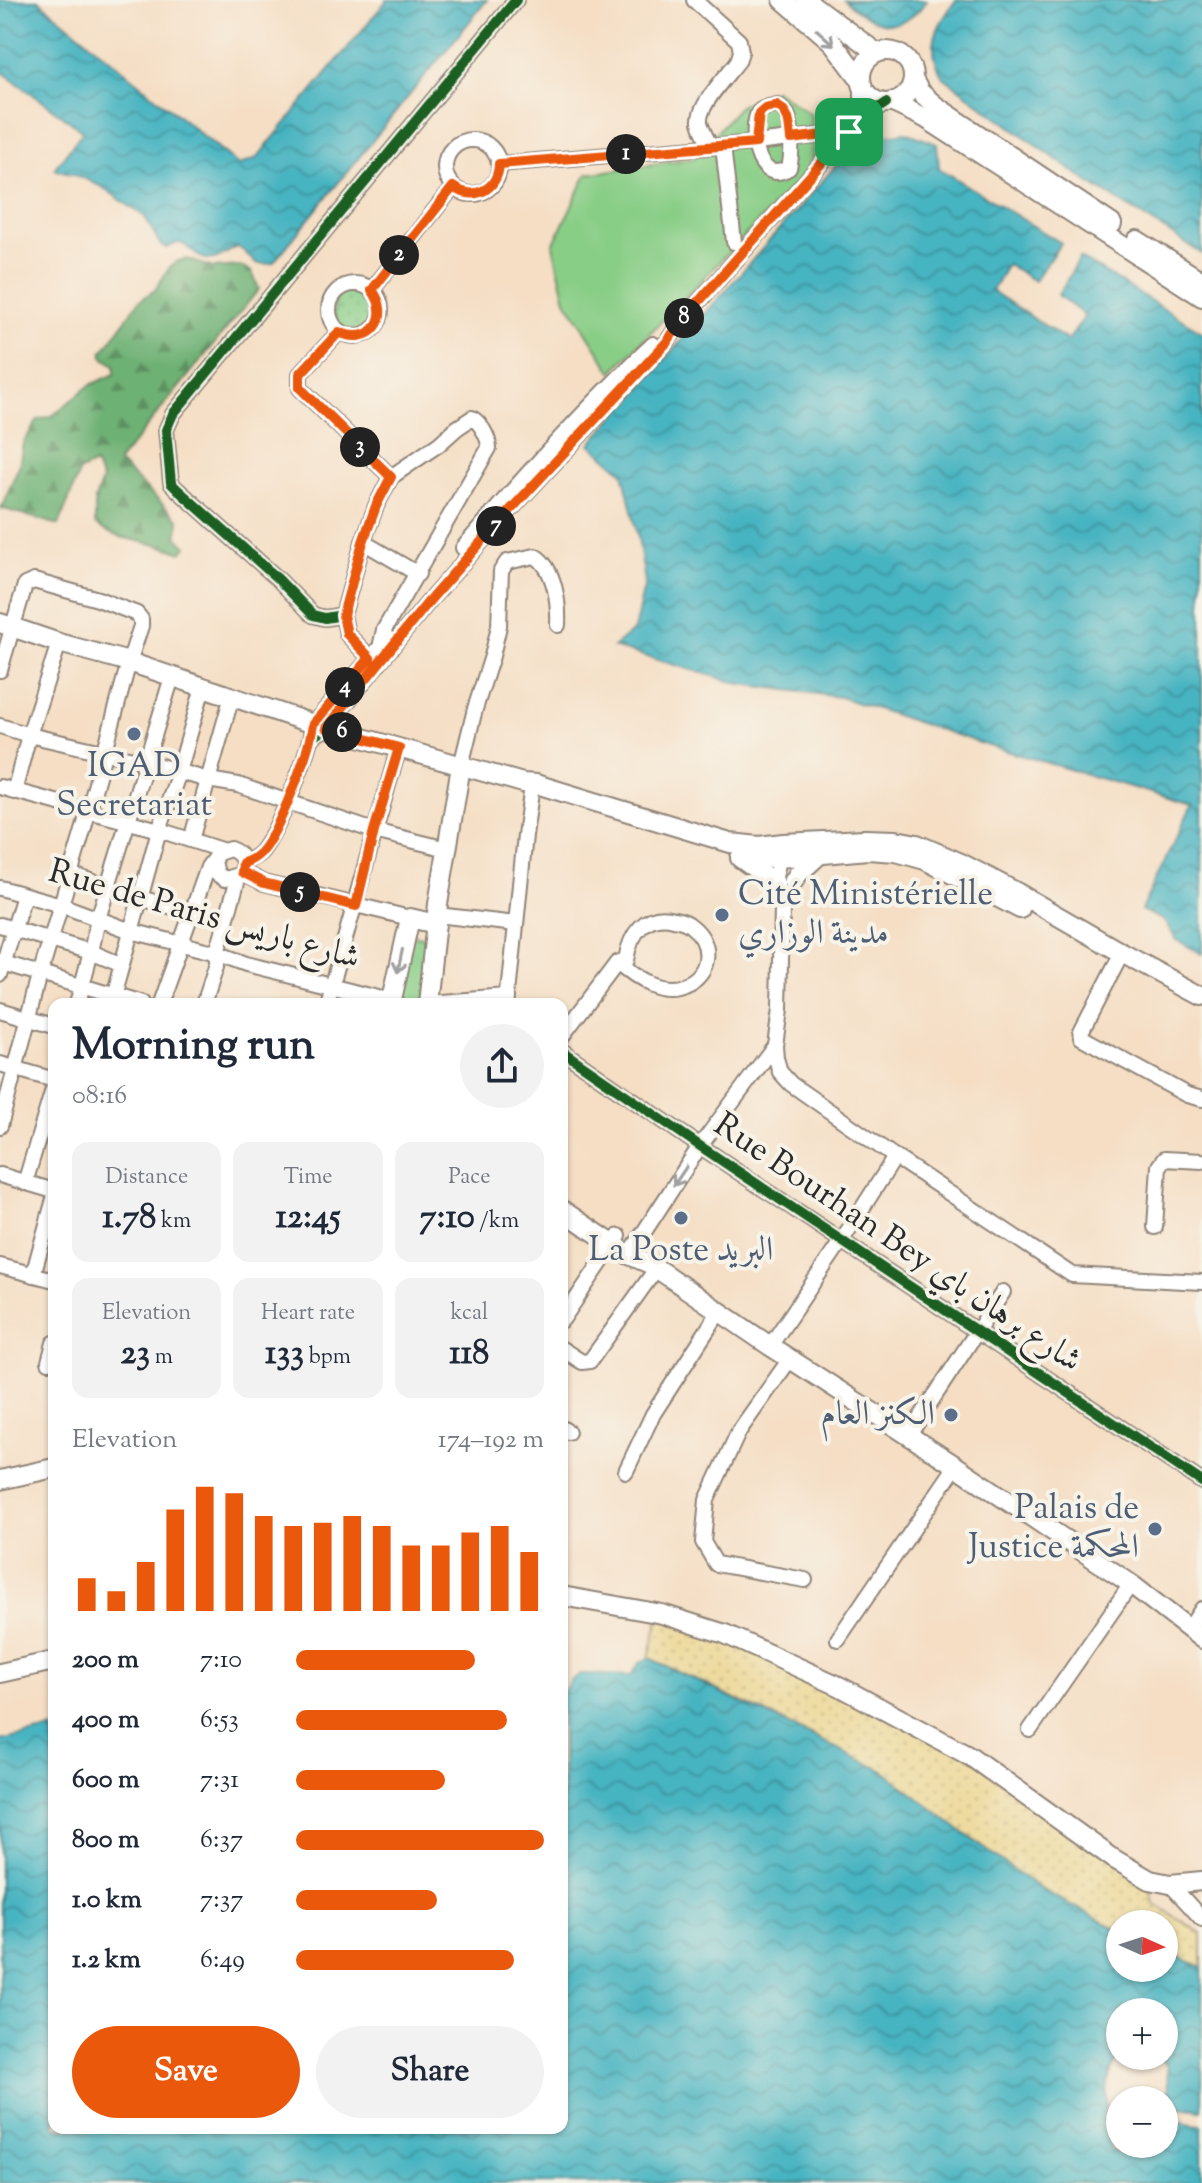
<!DOCTYPE html>
<meta charset="utf-8">
<style>
:root{--surface:#fff;--page:#f2f2f3;--text:#1f2937;--muted:#747a83;--accent:#ea580c}
body{margin:0;font-family:"Sorts Mill Goudy",Amiri,serif;background:var(--page);color:var(--text);height:100vh;display:flex;flex-direction:column;font-size:30px;white-space:nowrap}
*{box-sizing:border-box;margin:0}
p{font-size:26px;color:var(--muted)}
.icon{flex:none;width:44px;height:44px;fill:none;stroke:currentColor;stroke-width:2;stroke-linecap:round;stroke-linejoin:round}
.map{position:relative;flex:1;overflow:hidden}
.sheet{position:absolute;left:48px;top:998px;width:520px;height:1136px;display:flex;flex-direction:column;background:var(--surface);border-radius:16px;box-shadow:0 2px 6px #0004}
.sheet>*{flex:none}
.needle{width:52px;rotate:93deg}
.buttons{position:absolute;left:1106px;top:1910px;display:grid;gap:16px}
.buttons a{display:grid;place-items:center;width:72px;height:72px;border-radius:50%;background:var(--surface);box-shadow:0 2px 6px #0004;font-size:40px}
.pin{position:absolute;display:grid;place-items:center;width:68px;height:68px;color:#fff;margin:-34px;border-radius:16px;box-shadow:0 4px 12px #0006}
.km{position:absolute;width:40px;height:40px;margin:-20px;border-radius:50%;background:#222;color:#fff;font-size:22px;line-height:40px;text-align:center}
.round{display:grid;place-items:center;flex:none;width:84px;height:84px;border-radius:42px;background:var(--page)}
.headline{display:flex;align-items:center;justify-content:space-between;height:136px;padding:0 24px}
h1{font-size:44px;font-weight:700;line-height:60px}
.stats{display:grid;grid-template-columns:repeat(3,1fr);gap:12px;height:136px;padding:8px 24px}
.stats div{display:grid;align-content:center;border-radius:16px;background:var(--page);text-align:center}
.stats b{font-size:34px;font-weight:700}
.stats small{font-size:22px;font-weight:400}
.stats p{font-size:22px}
.chart{height:224px;padding:16px 24px}
.chart p{display:flex;justify-content:space-between}
.chart svg{width:100%;height:144px;margin-top:8px;stroke:var(--accent);stroke-width:6}
.action{display:flex;gap:16px;margin-top:auto;padding:16px 24px}
.action a{flex:1;height:92px;border-radius:48px;background:var(--accent);color:#fff;font-size:32px;font-weight:700;line-height:92px;text-align:center}
.action a+a{background:var(--page);color:var(--text)}
ul{padding:0 24px;list-style:none;font-size:26px}
li{display:grid;grid-template-columns:128px 96px 1fr;align-items:center;height:60px}
li i{height:20px;border-radius:10px;background:var(--accent)}
.map>svg:first-child{display:block}
.grass{fill:url(#grass-dots);stroke:#5a7c59;stroke-width:2}
.forest{fill:url(#forest-firs);stroke:#4c6e50;stroke-width:2}
.sand{fill:url(#sand-dots);stroke:#8c8264;stroke-width:2}
.green{fill:#89ce87;stroke:#5a7c59;stroke-width:2}
.water{fill:url(#water-waves);stroke:#387076;stroke-width:2}
.lines{fill:none;stroke-linecap:round;stroke-linejoin:round}
.minor-casing{stroke:#908478;stroke-width:18}
.major-casing{stroke:#908478;stroke-width:22}
.minor{stroke:#fff;stroke-width:14}
.major{stroke:#fff;stroke-width:18}
.cycleway-casing{stroke:#f7f3e8;stroke-width:15}
.cycleway{stroke:#1b5e20;stroke-width:10}
.oneway{stroke:#a0a0a0}
.route-casing{stroke:#fff;stroke-width:16}
.route{stroke:#ea580c;stroke-width:10}
.service-dot{fill:#5c6f8a;stroke:#f7f3e8;stroke-width:3}
.labels{text-anchor:middle;dominant-baseline:central;stroke-width:8;stroke-linejoin:round;paint-order:stroke}
.service-label{font-size:34px;fill:#4e5e75;stroke:#f7f3e8}
.street-label{font-size:34px;fill:#2b2b2b;stroke:#f7f3e8}
</style>
<div class="map">
<svg width="1202" height="2183" viewBox="0 0 1202 2183">
<defs>
<pattern id="grass-dots" width="8" height="8" patternUnits="userSpaceOnUse" patternTransform="scale(2)"><rect width="8" height="8" fill="#89ce87"/><path d="M2 2h.1M6 6h.1" fill="none" stroke="#76b175" stroke-width="1.8" stroke-linecap="round"/></pattern>
<pattern id="forest-firs" width="22" height="20" patternUnits="userSpaceOnUse" patternTransform="scale(2)"><rect width="22" height="20" fill="#6eb174"/><path d="M5 1l3.5 6h-7zM16 11l3.5 6h-7z" fill="#5b905f"/></pattern>
<pattern id="sand-dots" width="8" height="8" patternUnits="userSpaceOnUse" patternTransform="scale(2)"><rect width="8" height="8" fill="#eeda9e"/><path d="M2 2h.1M6 6h.1" fill="none" stroke="#cb8" stroke-width="1.8" stroke-linecap="round"/></pattern>
<pattern id="water-waves" width="16" height="10" patternUnits="userSpaceOnUse" patternTransform="scale(2)"><rect width="16" height="10" fill="#46b4c1"/><path d="M0 5q4-4 8 0t8 0" fill="none" stroke="#3b939d"/></pattern>
</defs>
<rect width="100%" height="100%" fill="#f7f3e8"/>
<filter id="ink" filterUnits="userSpaceOnUse"><feTurbulence type="fractalNoise" baseFrequency=".0125" numOctaves="2"/><feDisplacementMap in="SourceGraphic" scale="16" xChannelSelector="R" yChannelSelector="G"/><feConvolveMatrix kernelMatrix="1 2 1 2 8 2 1 2 1" color-interpolation-filters="sRGB"/></filter>
<filter id="wash" filterUnits="userSpaceOnUse"><feTurbulence type="fractalNoise" baseFrequency=".006" numOctaves="4" result="noise"/><feDisplacementMap in="SourceGraphic" scale="32" xChannelSelector="R" yChannelSelector="G"/><feGaussianBlur stdDeviation="1.8" result="paint"/><feColorMatrix in="noise" values="0 0 0 0 0 0 0 0 0 0 0 0 0 0 0 0 0 1.4 0 .05"/><feComposite in="paint" operator="in"/></filter>
<g filter="url(#wash)">
<rect width="100%" height="100%" fill="#f5dec4"/>
<!-- grass -->
<circle class="grass" cx="354" cy="310" r="20"/>
<!-- forest -->
<path class="forest" d="M187,259L213,268L240,266L252,272L259,289L118,462L179,520L177,536L187,546L181,553C154,539 119,544 95,524V500L102,480L95,464L80,471L59,525L1,508L19,466L23,443L38,420L52,416L90,385L115,374V365L104,358L102,353L140,300L155,290L170,267L178,261Z"/>
<!-- sand -->
<path class="sand" d="M660,1615L722,1635L958,1749L1148,1881L1154,1903L1202,1934V1967L1164,1951V1924H1120V1931L1038,1888L973,1840L812,1735L649,1658Z"/>
<!-- green -->
<g class="green">
<path d="M775,89L811,114L813,166L612,372L566,300L553,245L587,174L694,158L740,105Z"/>
<path d="M411,935L428,938L420,1004H396Z"/>
</g>
<!-- water -->
<g class="water">
<path d="M0,0H38L239,165L257,158L387,0H487L273,263C247,267 255,257 238,247C229,250 222,258 214,259C195,262 189,243 179,243C174,243 171,247 167,248L161,246L145,217L102,187L75,174L54,169L83,131L0,70Z"/>
<path d="M844,0H927C900,38 873,26 844,0Z"/>
<path d="M956,0H1202V254L1079,176L942,76C925,44 937,27 956,0Z"/>
<path d="M906,132L937,144L939,168L1061,243L1034,281L1007,264L992,291L1068,341L1085,316L1058,295L1080,258L1202,332V954L1177,940L1163,920L1141,910L1192,805L992,747L840,697L741,684L613,647L634,630L645,582L638,537L623,472L590,444L846,154L871,158L877,150L879,136Z"/>
<path d="M649,1658L884,1771L973,1840L1038,1888L1120,1931V1968H1164V1951L1202,1967V2110L1178,2107L1168,2091L1167,2066L1163,2061L1140,2056H1164V2012H1120L1121,2056C1101,2072 1105,2129 1112,2151L1149,2156L1161,2151L1168,2120L1202,2125V2183H0V1741L54,1729V2128H562V1694L571,1680L581,1674L631,1676L639,1663Z"/>
</g>
</g>
<g filter="url(#ink)">
<g class="lines">
<!-- minor casing -->
<g class="minor-casing">
<g id="minor">
<path d="M694,0L739,41L741,52L738,61C727,76 698,105 700,122C702,131 707,139 711,147"/>
<path d="M777,105C783,109 784,109 787,114C793,125 792,157 789,168C755,188 749,126 759,112C764,106 771,107 777,105Z"/>
<path d="M857,123L862,104V82"/>
<circle cx="472" cy="167" r="27"/>
<path d="M723,146L734,242"/>
<path d="M499,164L756,143L849,132"/>
<circle cx="355" cy="310" r="26"/>
<path d="M372,290L453,187"/>
<path d="M339,332L300,374V388L391,477"/>
<path d="M363,542L418,574"/>
<path d="M463,548C523,477 585,408 653,344"/>
<path d="M343,615L325,618L313,615L278,579L178,490L171,483L166,430L173,414L516,0"/>
<path d="M375,663L347,634L343,615L363,542L376,506L391,477L439,444L457,428L472,418C481,423 489,438 489,448L384,630L381,643"/>
<path d="M0,670L25,585L34,581L98,599L137,614L141,619V626L129,662L83,831L40,975L0,1126"/>
<path d="M0,726L29,735L146,762L208,780L238,785L374,831L447,849"/>
<path d="M311,738L326,728L430,600L489,533L667,342L679,324L857,123L886,103"/>
<path d="M461,766L475,709L492,656L499,626L501,571L507,562L535,556C555,568 559,604 558,625"/>
<path d="M0,787L159,830L221,850"/>
<path d="M14,792L29,735L59,643"/>
<path d="M191,840L232,696"/>
<path d="M781,850L775,877L782,908L780,1010L775,1045L776,1058L780,1072L791,1084L895,1157L1072,1275L1202,1282"/>
<path d="M243,863C250,860 255,858 260,853C278,833 310,751 313,724L388,638"/>
<path d="M242,872L264,883L410,918"/>
<path d="M70,874L140,898L191,912"/>
<path d="M0,888L61,905L131,931L217,953L246,964L391,1000"/>
<path d="M437,915L516,924"/>
<path d="M0,925L91,952L122,965"/>
<path d="M1122,953L1081,1032V1037L1187,1095L1202,1099"/>
<path d="M0,962L141,1004"/>
<path d="M0,975L24,895"/>
<path d="M77,1004L91,952L98,919L172,677"/>
<path d="M111,1004L159,830L179,772L203,687"/>
<path d="M159,1004L208,867L218,853L230,849C242,853 248,865 239,875L225,879L217,874L214,861"/>
<path d="M204,1004L217,964V953L239,875"/>
<path d="M326,1004C352,919 373,833 399,748"/>
<path d="M427,1004L509,998"/>
<path d="M508,1004L525,835L531,793L536,784"/>
<path d="M0,1010L54,1026"/>
<path d="M562,1036L617,963L626,960C630,934 646,911 674,919C680,920 687,922 691,926C714,943 711,975 684,985C659,995 636,979 617,963"/>
<path d="M562,1051L700,1146L1202,1482"/>
<path d="M0,1064L54,1080"/>
<path d="M0,1175L54,1191"/>
<path d="M25,1183L54,1086"/>
<path d="M1155,1227L1159,1166L1164,1159L1202,1161"/>
<path d="M629,1255L700,1146L775,1045"/>
<path d="M0,1266L54,1280"/>
<path d="M33,1275L54,1199"/>
<path d="M562,1320L619,1236"/>
<path d="M770,1346L842,1240L895,1157"/>
<path d="M562,1349L582,1362L590,1361L656,1269"/>
<path d="M790,1359L739,1431L707,1500L703,1542L716,1564L805,1580"/>
<path d="M49,1362L54,1343"/>
<path d="M562,1428L568,1432"/>
<path d="M909,1435L1003,1292"/>
<path d="M626,1471L653,1414L719,1312"/>
<path d="M1189,1629L1202,1609"/>
<path d="M838,1639L956,1466"/>
<path d="M1030,1730L1131,1584"/>
<path d="M1170,1884L1202,1919"/>
</g>
</g>
<!-- major casing -->
<g class="major-casing">
<g id="major">
<path d="M783,0L833,43L861,80"/>
<path d="M806,0L877,53"/>
<circle cx="887" cy="77" r="26"/>
<path d="M913,79L920,92L936,106L1112,224"/>
<path d="M891,102L925,118L1202,297"/>
<path d="M1137,240L1202,281"/>
<path d="M0,623L59,643L129,662L313,724L523,783L536,784L730,843L759,846L783,843L865,839L896,840L917,844L961,863L1018,893L1122,953L1202,996"/>
<path d="M743,857L778,858L868,850L896,852L925,860L1020,909"/>
<path d="M740,858L775,883"/>
<path d="M793,882L798,874L820,854"/>
<path d="M391,1004L410,918L436,924"/>
<path d="M427,1004L438,904L461,766"/>
<path d="M562,1210L629,1255L650,1264L770,1346L956,1466L1131,1584L1202,1639"/>
<path d="M0,1480L54,1468"/>
<path d="M562,1596L662,1614L725,1634L839,1686L970,1756L1114,1859L1150,1880L1170,1884L1202,1881"/>
<path d="M0,1673L54,1661"/>
</g>
</g>
<!-- minor -->
<use href="#minor" class="minor"/>
<!-- major -->
<use href="#major" class="major"/>
<!-- cycleway casing -->
<g class="cycleway-casing">
<g id="cycleway">
<path d="M343,615L325,618L313,615L278,579L178,490L171,483L166,430L173,414L516,0"/>
<path d="M311,738L326,728L430,600L489,533L667,342L679,324L857,123L886,103"/>
<path d="M562,1051L700,1146L1202,1482"/>
</g>
</g>
<!-- cycleway -->
<use href="#cycleway" class="cycleway"/>
</g>
<!-- one-way arrows -->
<defs><path id="oneway-shaft" d="M-6 0H5M1.5-3L5.5 0L1.5 3" fill="none" stroke-width="1.6" stroke-linecap="round" stroke-linejoin="round" transform="scale(2)"/></defs>
<g class="oneway">
<use href="#oneway-shaft" transform="translate(825 37) rotate(42)"/>
<use href="#oneway-shaft" transform="translate(400 961) rotate(102)"/>
<use href="#oneway-shaft" transform="translate(680 1176) rotate(124)"/>
</g>
</g>
<g class="lines" filter="url(#ink)">
<!-- route casing -->
<g class="route-casing">
<path id="route" d="M777,105C791,114 789,125 791,139L849,132L679,324L667,342L489,533L430,600L326,728L399,748L374,831L356,906L264,883L242,872L243,863C250,861 255,858 260,853C278,834 310,750 313,724L370,658L347,634L343,615L363,542L376,506L391,477L300,388V374L339,332C371,347 393,317 372,290L453,187C475,202 498,189 499,164L756,143L759,113L765,108Z"/>
</g>
<!-- route -->
<use href="#route" class="route"/>
</g>
<!-- markers -->
<g class="service-dot">
<circle cx="134" cy="734" r="8"/>
<circle cx="722" cy="915" r="8"/>
<circle cx="681" cy="1218" r="8"/>
<circle cx="951" cy="1415" r="8"/>
<circle cx="1155" cy="1529" r="8"/>
</g>
<g class="labels">
<!-- service labels -->
<g class="service-label">
<text x="134" y="767">IGAD<tspan x="134" dy="39">Secretariat</tspan></text>
<text x="738" y="895" text-anchor="start">Cité Ministérielle<tspan x="738" dy="39">مدينة الوزاري</tspan></text>
<text x="681" y="1251">La Poste البريد</text>
<text x="935" y="1415" text-anchor="end">الكنز العام</text>
<text x="1139" y="1509" text-anchor="end">Palais de<tspan x="1139" dy="39">Justice المحكمة</tspan></text>
</g>
<!-- street labels -->
<g class="street-label">
<text transform="translate(204 916) rotate(16)">Rue de Paris شارع باريس</text>
<text transform="translate(897 1244) rotate(34)">Rue Bourhan Bey شارع برهان باي</text>
</g>
</g>
</svg>
<div class="buttons">
<a><svg class="needle" viewBox="-14 -14 28 28"><path d="M0-13l5 13h-10z" fill="#e53935"/><path d="M0 13l5-13h-10z" fill="#747a83"/></svg></a>
<a>+</a>
<a>−</a>
</div>
<div class="pin" style="left:849px;top:132px;background:#1e9e55"><svg class="icon" aria-label="arrive" viewBox="0 0 24 24"><path d="M6 21V4h12l-3 4 3 4H6"/></svg></div>
<b class="km" style="left:626px;top:154px">1</b>
<b class="km" style="left:399px;top:255px">2</b>
<b class="km" style="left:360px;top:447px">3</b>
<b class="km" style="left:345px;top:687px">4</b>
<b class="km" style="left:300px;top:892px">5</b>
<b class="km" style="left:342px;top:732px">6</b>
<b class="km" style="left:496px;top:526px">7</b>
<b class="km" style="left:684px;top:318px">8</b>
<section class="sheet">
<div class="headline"><div><h1>Morning run</h1><p>08:16</p></div><a class="round"><svg class="icon" aria-label="share" viewBox="0 0 24 24"><path d="M12 15V3M7 8l5-5 5 5M5 13v7h14v-7"/></svg></a></div>
<div class="stats">
<div><p>Distance</p><b>1.78<small> km</small></b></div>
<div><p>Time</p><b>12:45</b></div>
<div><p>Pace</p><b>7:10<small> /km</small></b></div>
</div>
<div class="stats">
<div><p>Elevation</p><b>23<small> m</small></b></div>
<div><p>Heart rate</p><b>133<small> bpm</small></b></div>
<div><p>kcal</p><b>118</b></div>
</div>
<div class="chart"><p><span>Elevation</span>174–192 m</p>
<svg viewBox="0 0 160 44" preserveAspectRatio="none"><path d="M5 44V34M15 44V38M25 44V29M35 44V13M45 44V6M55 44V8M65 44V15M75 44V18M85 44V17M95 44V15M105 44V18M115 44V24M125 44V24M135 44V20M145 44V18M155 44V26"/></svg>
</div>
<ul>
<li><b>200 m</b>7:10<i style="width:72%"></i></li>
<li><b>400 m</b>6:53<i style="width:85%"></i></li>
<li><b>600 m</b>7:31<i style="width:60%"></i></li>
<li><b>800 m</b>6:37<i style="width:100%"></i></li>
<li><b>1.0 km</b>7:37<i style="width:57%"></i></li>
<li><b>1.2 km</b>6:49<i style="width:88%"></i></li>
</ul>
<div class="action"><a>Save</a><a>Share</a></div>
</section>
</div>
